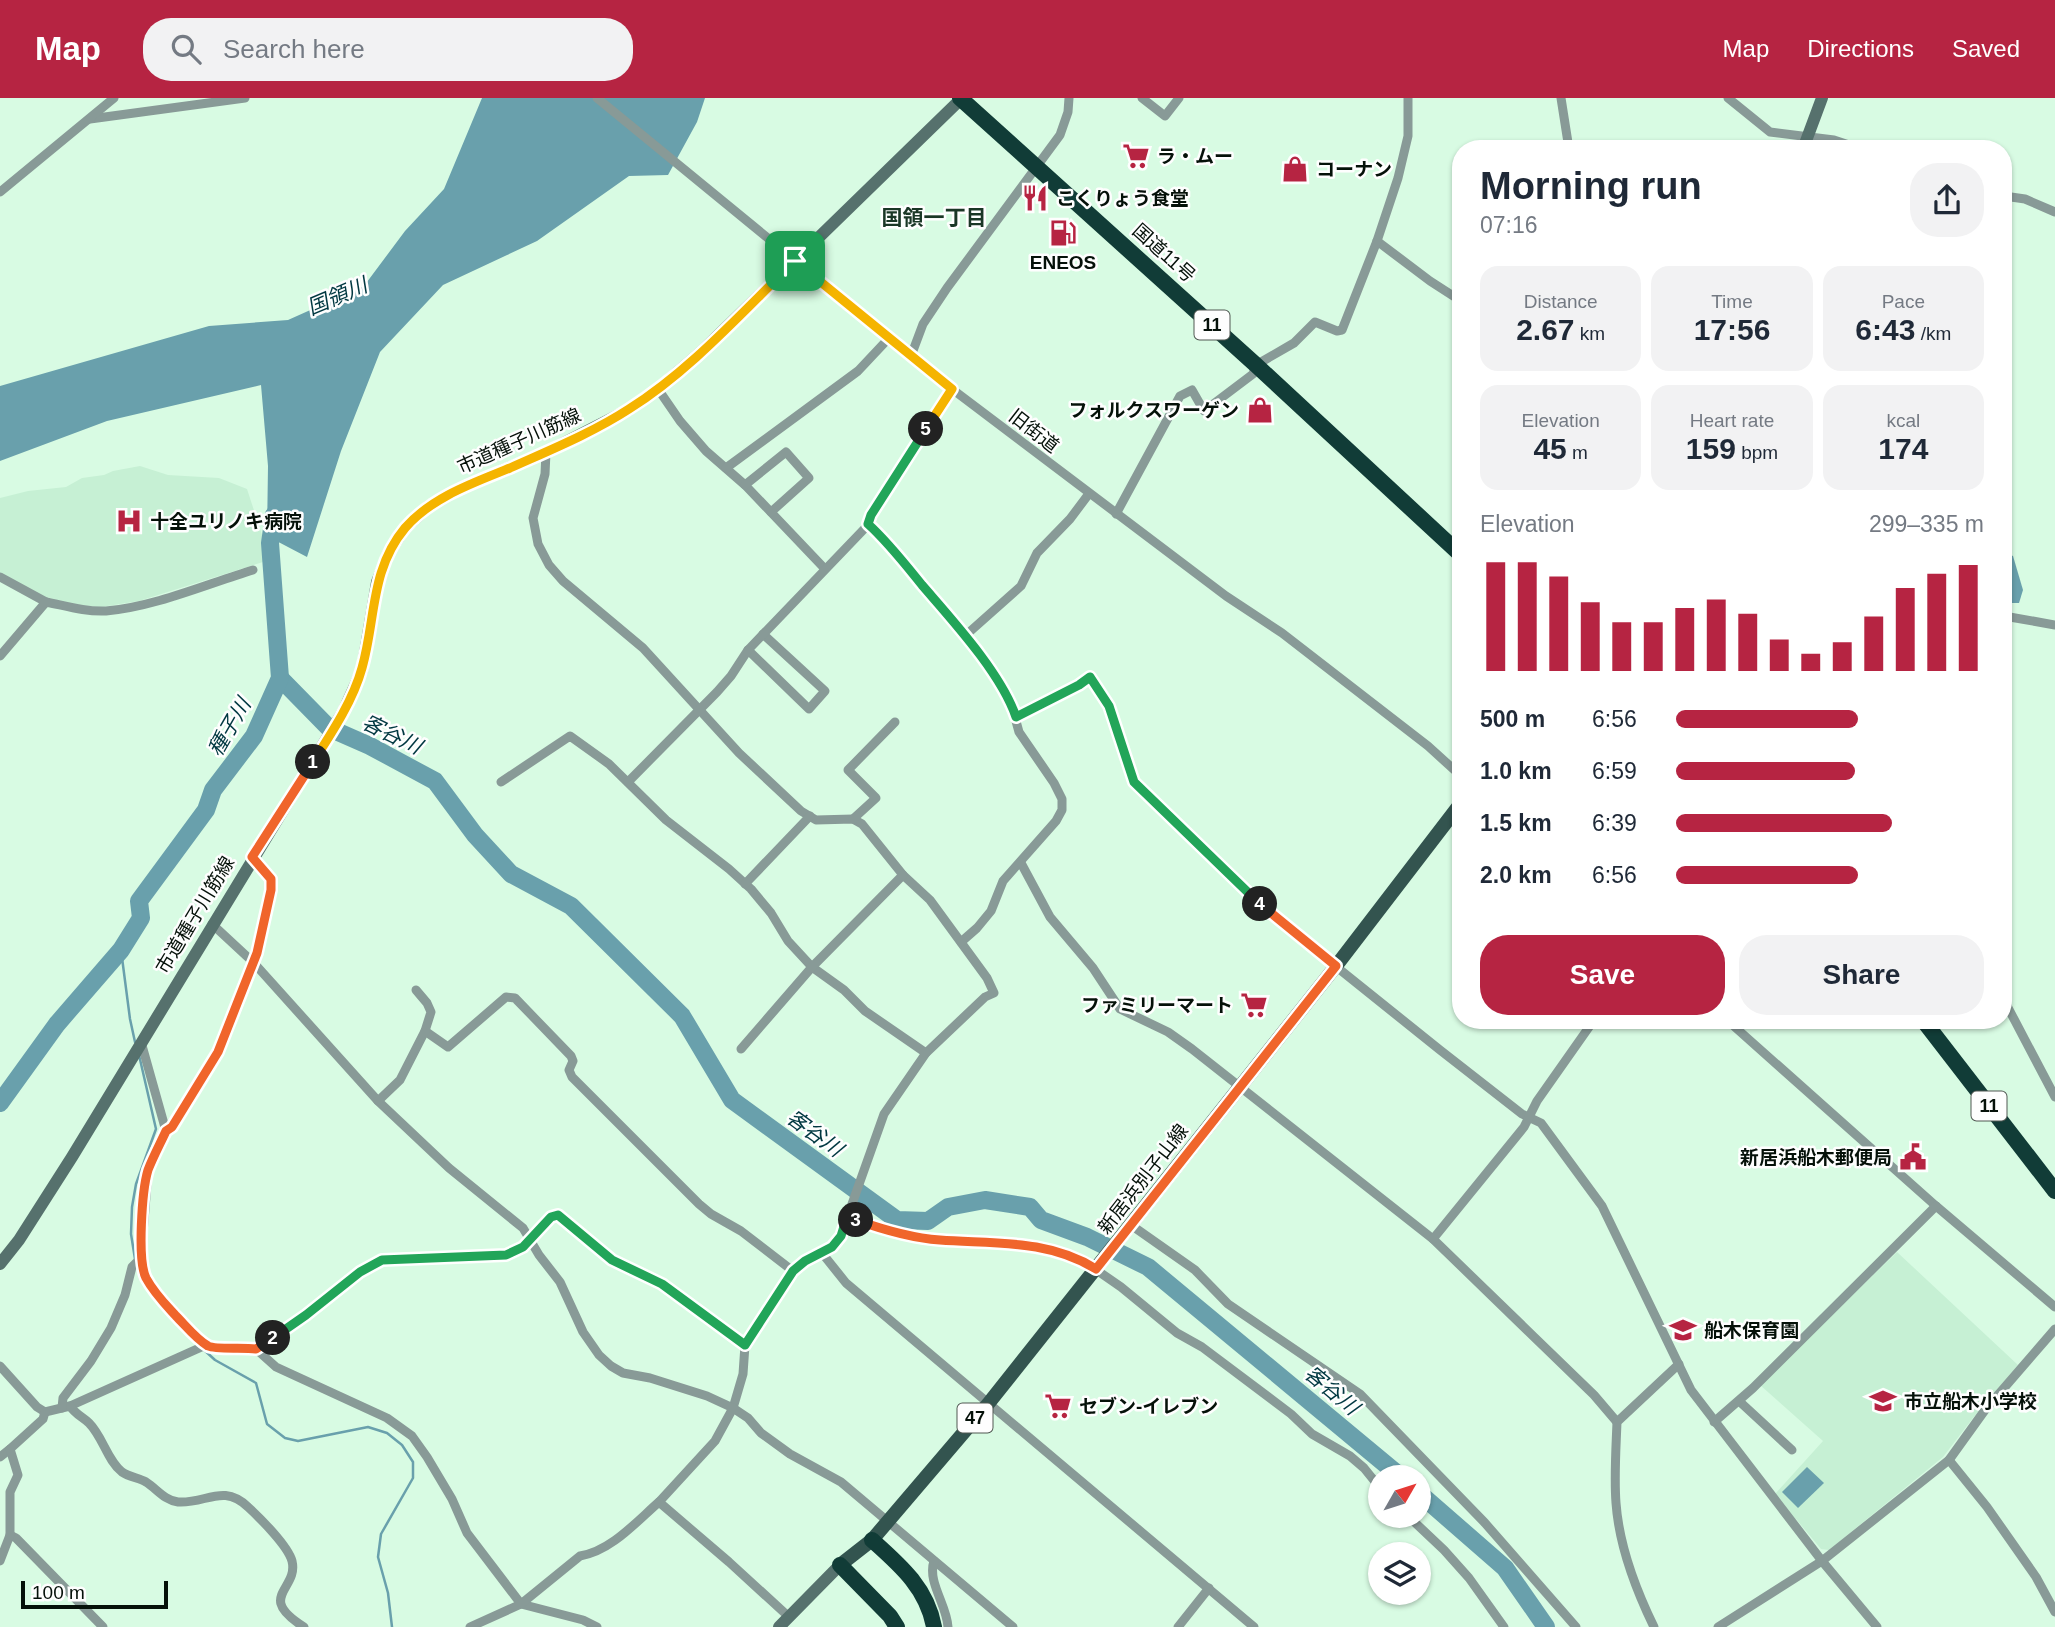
<!DOCTYPE html>
<meta charset="utf-8">
<style>
:root{--surface:#fff;--page:#f2f2f3;--text:#1f2937;--muted:#747a83;--accent:#b62442}
body{margin:0;font-family:Helvetica,"Noto Sans JP",sans-serif;background:var(--page);color:var(--text);height:100vh;display:flex;flex-direction:column;font-size:26px;white-space:nowrap}
*{box-sizing:border-box;margin:0}
p{font-size:23px;color:var(--muted)}
.icon{flex:none;width:38px;height:38px;fill:none;stroke:currentColor;stroke-width:2;stroke-linecap:round;stroke-linejoin:round}
.map{position:relative;flex:1;overflow:hidden}
.panel{position:absolute;left:1452px;top:42px;width:560px;height:889px;display:flex;flex-direction:column;background:var(--surface);border-radius:28px;box-shadow:0 2px 5px #0004}
.panel>*{flex:none}
.needle{width:46px;rotate:51deg}
.fabs{position:absolute;left:1368px;top:1367px;display:grid;gap:14px}
.fabs a{display:grid;place-items:center;width:63px;height:63px;border-radius:50%;background:var(--surface);box-shadow:0 2px 5px #0004;font-size:35px}
.scale{position:absolute;left:21px;bottom:18px;width:147px;box-sizing:border-box;padding-left:7px;border:4px solid #051109;border-top:0;font-size:19px;line-height:24px;white-space:nowrap;color:#051109;-webkit-text-stroke:5px #fefefe;paint-order:stroke}
.pin{position:absolute;display:grid;place-items:center;width:60px;height:60px;color:#fff;margin:-30px;border-radius:14px;box-shadow:0 4px 10px #0006}
.km{position:absolute;width:35px;height:35px;margin:-18px;border-radius:50%;background:#222;color:#fff;font-size:19px;line-height:35px;text-align:center}
.round{display:grid;place-items:center;flex:none;width:74px;height:74px;border-radius:28px;background:var(--page)}
.head{display:flex;align-items:center;justify-content:space-between;height:119px;padding:0 28px}
h1{font-size:38px;font-weight:600;line-height:52px}
.metrics{display:grid;grid-template-columns:repeat(3,1fr);gap:10px;height:119px;padding:7px 28px}
.metrics div{display:grid;align-content:center;border-radius:18px;background:var(--page);text-align:center}
.metrics b{font-size:30px;font-weight:600}
.metrics small{font-size:19px;font-weight:400}
.metrics p{font-size:19px}
.chart{height:196px;padding:14px 28px}
.chart p{display:flex;justify-content:space-between}
.chart svg{width:100%;height:126px;margin-top:7px;stroke:var(--accent);stroke-width:6}
.button{display:flex;gap:14px;margin-top:auto;padding:14px 28px}
.button a{flex:1;height:80px;border-radius:28px;background:var(--accent);color:#fff;font-size:28px;font-weight:600;line-height:80px;text-align:center}
.button a+a{background:var(--page);color:var(--text)}
ul{padding:0 28px;list-style:none;font-size:23px}
li{display:grid;grid-template-columns:112px 84px 1fr;align-items:center;height:52px}
li i{height:18px;border-radius:9px;background:var(--accent)}
header{display:flex;align-items:center;gap:42px;box-sizing:border-box;height:98px;padding:0 35px;background:var(--accent);color:#fff}
header strong{font-size:33px}
nav{display:flex;gap:38px;margin-inline-start:auto;font-size:24px}
.search{width:490px;height:63px;background:var(--page);display:flex;align-items:center;gap:18px;box-sizing:border-box;padding:0 24px;border-radius:28px;color:var(--muted);font-size:26px}
.map>svg:first-child{display:block}
.built{fill:#c6f0d4}
.water{fill:#69a0ac}
.lines{fill:none;stroke-linecap:round;stroke-linejoin:round}
.stream{stroke:#69a0ac;stroke-width:2.5}
.river{stroke:#69a0ac;stroke-width:18}
.street{stroke:#889a97;stroke-width:9}
.secondary{stroke:#56716d;stroke-width:12}
.primary{stroke:#33544f;stroke-width:14}
.highway{stroke:#113c37;stroke-width:16}
.split-1-casing{stroke:#fff;stroke-width:14}
.split-2-casing{stroke:#fff;stroke-width:14}
.split-3-casing{stroke:#fff;stroke-width:14}
.split-4-casing{stroke:#fff;stroke-width:14}
.split-5-casing{stroke:#fff;stroke-width:14}
.split-6-casing{stroke:#fff;stroke-width:14}
.split-1{stroke:#f5b400;stroke-width:9}
.split-2{stroke:#f0652b;stroke-width:9}
.split-3{stroke:#22a559;stroke-width:9}
.split-4{stroke:#f0652b;stroke-width:9}
.split-5{stroke:#22a559;stroke-width:9}
.split-6{stroke:#f5b400;stroke-width:9}
.labels{text-anchor:middle;dominant-baseline:central;stroke-width:5;stroke-linejoin:round;paint-order:stroke}
.shield{fill:#fefefe;stroke:#505852;stroke-width:2}
.shield-label{font-size:18px;font-weight:bold;fill:#051109}
.poi-label{font-size:19px;font-weight:bold;fill:#051109;stroke:#fefefe;text-anchor:start}
.street-label{font-size:19px;fill:#051109;stroke:#fefefe}
.neighbourhood-label{font-size:21px;font-weight:bold;fill:#1a3726;stroke:#fefefe}
.water-label{font-size:21px;font-style:italic;fill:#013841;stroke:#fefefe}
</style>
<header>
<strong>Map</strong>
<div class="search"><svg class="icon" aria-label="search" viewBox="0 0 24 24"><circle cx="10" cy="10" r="6"/><path d="M15 15l6 6"/></svg>Search here</div>
<nav><a>Map</a><a>Directions</a><a>Saved</a></nav>
</header>
<div class="map">
<svg width="2055" height="1529" viewBox="0 0 2055 1529">
<rect width="100%" height="100%" fill="#d8fbe3"/>
<!-- built -->
<g class="built">
<path d="M140,368L168,377L219,380L247,391L265,446L263,464L139,503L101,509L75,507L42,498L0,475V400L28,393L66,389L82,380L104,377L113,373Z"/>
<path d="M1897,1154L2018,1267L1973,1320L1943,1359L1829,1452L1821,1451L1796,1421H1794L1775,1396L1823,1343L1760,1287Z"/>
</g>
<!-- water -->
<g class="water">
<path d="M482,0H705L697,24L668,77L629,78L537,143L443,187L380,254L341,353L307,459L267,438L268,368L261,287L107,323L0,363V288L209,228L288,222L364,188L405,133L444,91Z"/>
<path d="M2004,454L2013,458L2023,492L2019,505H2004Z"/>
<path d="M1807,1369L1824,1385L1798,1410L1782,1394Z"/>
</g>
<g class="lines">
<!-- stream -->
<g class="stream">
<path d="M121,852L130,921L135,944"/>
<path d="M135,1161L131,1136L132,1109L136,1086L156,1031L139,957"/>
<path d="M137,1167C144,1191 160,1207 176,1225"/>
<path d="M188,1237L198,1247"/>
<path d="M203,1251L215,1262L256,1285L267,1326L285,1340L298,1343L368,1329L387,1335L402,1347L413,1364V1380L381,1436L378,1459L388,1495L392,1529"/>
</g>
<!-- river -->
<g class="river">
<path d="M280,580L329,630L370,648L435,683L475,737L511,776L571,808L682,918L732,1002L897,1122L928,1123L948,1109L985,1102L1030,1109L1041,1122L1087,1139L1148,1169L1401,1379"/>
<path d="M0,1005L57,926L121,852L141,820L139,803L206,712L213,692L254,638L280,580L270,445L274,417"/>
<path d="M1419,1395L1505,1470L1546,1529"/>
</g>
<!-- street -->
<g class="street">
<path d="M597,0L952,291L1226,498L1282,535L1428,648L1461,678"/>
<path d="M1142,0L1165,18L1179,0"/>
<path d="M1561,0L1569,51"/>
<path d="M1728,0L1770,34L1834,42L1849,47L1902,48L1909,51"/>
<path d="M90,21L245,0"/>
<path d="M0,94L114,0"/>
<path d="M2004,98L2025,101L2055,114"/>
<path d="M1377,143L1430,183L1461,203"/>
<path d="M911,258L923,226L947,190L1060,37L1068,14L1069,0"/>
<path d="M658,291L680,323L706,353L745,387L825,471"/>
<path d="M546,354L545,376L533,420L538,446L549,467L563,483L643,550L739,655L801,713L816,722L853,721L862,726L903,777L930,802L987,880L994,895L985,899L926,955L884,1016L841,1137L832,1149L805,1163L793,1173L745,1247L743,1276L733,1310L715,1343L659,1404"/>
<path d="M726,370L858,273L889,240"/>
<path d="M745,387L786,354L809,380L771,414"/>
<path d="M1116,416L1180,298L1192,292L1204,313L1253,276L1256,267L1294,245L1315,224L1337,233L1342,232L1377,143L1398,80L1408,38V0"/>
<path d="M868,427L900,461L966,537L1011,605L1019,634L1054,685L1062,701V712L1056,723L1003,783L991,813L977,830L961,844"/>
<path d="M0,479L46,504"/>
<path d="M2004,518L2055,527"/>
<path d="M966,537L1021,488L1037,455L1070,421L1088,397"/>
<path d="M748,552L809,611L825,593L763,536"/>
<path d="M0,558L46,504C66,508 85,514 106,513C154,509 207,486 253,472"/>
<path d="M1016,619L1079,587L1090,579L1109,608L1134,684L1230,779L1283,826L1440,952L1522,1016L1541,1025L1602,1108L1691,1292L1822,1463L1877,1529"/>
<path d="M501,684L570,638L609,666L666,722L729,771L751,791L771,815L788,843L812,869L844,892L865,913L926,955"/>
<path d="M628,684L717,594L731,578L748,552L868,427L885,394L952,291"/>
<path d="M853,721L876,700L848,672L895,624"/>
<path d="M1021,765L1050,819L1093,870L1120,911L1168,934L1192,951L1433,1141L1594,1297L1617,1324"/>
<path d="M745,786L810,718"/>
<path d="M212,826L253,864L378,1003L449,1070L523,1130L539,1157L560,1184L583,1234L599,1257L611,1268L623,1275L650,1280L707,1298L733,1310L748,1320L761,1335L790,1356L841,1384L1013,1529"/>
<path d="M2004,902L2055,999"/>
<path d="M1727,922L1936,1108L2055,1209"/>
<path d="M425,933L448,949L506,899L515,900L571,958L573,963L569,972L572,979L699,1106L711,1116L741,1133L793,1173"/>
<path d="M141,944L166,1033L148,1074L141,1160L145,1178L158,1198L188,1232L206,1247"/>
<path d="M741,951L812,869L903,777"/>
<path d="M378,1003L400,982L425,933L431,914L427,905L416,892"/>
<path d="M166,1033L172,1029L218,954L257,855L271,792L270,781L252,759"/>
<path d="M847,1119L898,1136L938,1142L1019,1145L1057,1153L1082,1162L1121,1189L1177,1235L1202,1249L1291,1316L1312,1336L1350,1358L1364,1370L1381,1391"/>
<path d="M1131,1127L1195,1172L1228,1206L1360,1296L1485,1425L1576,1529"/>
<path d="M1433,1141L1524,1029L1537,1003L1594,922"/>
<path d="M822,1155L846,1185L1254,1529"/>
<path d="M256,1251L282,1235L360,1174L382,1162L506,1157L523,1148L551,1119L558,1117L612,1162L661,1186L745,1247"/>
<path d="M0,1268L37,1309L45,1314L70,1308L206,1247L216,1250L241,1249L256,1251L276,1269L387,1320L412,1338L427,1359L452,1401L467,1435L521,1506L583,1522L597,1529"/>
<path d="M1739,1303L1792,1352"/>
<path d="M70,1308C75,1316 83,1319 89,1325C103,1339 107,1362 122,1374C129,1379 139,1380 146,1384C157,1391 164,1402 178,1404C206,1406 223,1385 248,1409C260,1420 288,1448 292,1463C299,1492 255,1498 304,1529"/>
<path d="M62,1310L63,1300L91,1263L111,1230L125,1197L132,1169L141,1160"/>
<path d="M1714,1324L1753,1290L1936,1108"/>
<path d="M0,1359L10,1351"/>
<path d="M1949,1362L1987,1409L2036,1479L2055,1514"/>
<path d="M1408,1418L1444,1452L1469,1480L1504,1529"/>
<path d="M10,1437L16,1440L103,1529"/>
<path d="M0,1463L10,1437V1394L18,1377L10,1351L43,1321L45,1314"/>
<path d="M934,1463C927,1484 947,1507 948,1529"/>
<path d="M470,1529L521,1506L580,1458C611,1453 636,1424 659,1404L729,1464L788,1518"/>
<path d="M1178,1529L1209,1490"/>
<path d="M1654,1529C1636,1492 1619,1447 1616,1405C1614,1378 1616,1351 1617,1324L1679,1266"/>
<path d="M1718,1529L1822,1463L1949,1362L1985,1312L2055,1231"/>
</g>
<!-- secondary -->
<g class="secondary">
<path d="M1803,51L1822,0"/>
<path d="M0,1166L19,1142L72,1059L344,612L362,572L377,484L388,456L405,430L429,408L457,392L546,354L628,312L658,291L702,253L961,1"/>
<path d="M779,1529L840,1467"/>
</g>
<!-- primary -->
<path class="primary" d="M840,1467L872,1442L988,1306L1336,868L1461,705"/>
<!-- highway -->
<g class="highway">
<path d="M960,0L1256,267L1461,457"/>
<path d="M1923,922L2055,1093"/>
<path d="M872,1442C900,1467 927,1490 934,1529"/>
<path d="M840,1467L890,1518L897,1529"/>
</g>
</g>
<g class="lines">
<!-- split-1 casing -->
<g class="split-1-casing">
<path id="split-1" d="M313,664C331,636 353,603 362,570C376,521 370,472 405,430C432,399 473,385 510,370C550,352 592,335 629,311C691,272 742,214 795,163"/>
</g>
<!-- split-2 casing -->
<g class="split-2-casing">
<path id="split-2" d="M273,1240L256,1251C243,1249 217,1252 208,1248C196,1241 186,1228 176,1218C165,1206 154,1195 146,1180C137,1162 142,1092 148,1072C153,1059 160,1046 166,1033L172,1029L218,954L257,855L271,792V781L252,759L313,664"/>
</g>
<!-- split-3 casing -->
<g class="split-3-casing">
<path id="split-3" d="M273,1240L306,1217L360,1174L382,1162L506,1157L523,1149L551,1119L558,1117L612,1162L662,1186L745,1247L793,1173L805,1163L832,1149L841,1138L847,1119L856,1122"/>
</g>
<!-- split-4 casing -->
<g class="split-4-casing">
<path id="split-4" d="M856,1122C884,1132 911,1140 940,1142C994,1146 1048,1141 1096,1171L1336,868L1260,806"/>
</g>
<!-- split-5 casing -->
<g class="split-5-casing">
<path id="split-5" d="M926,331L871,417L868,426C888,444 905,466 922,487C953,523 1001,575 1016,619L1079,587L1090,579L1109,608L1134,684L1260,806"/>
</g>
<!-- split-6 casing -->
<g class="split-6-casing">
<path id="split-6" d="M795,163L952,291L926,331"/>
</g>
<!-- split-1 -->
<use href="#split-1" class="split-1"/>
<!-- split-2 -->
<use href="#split-2" class="split-2"/>
<!-- split-3 -->
<use href="#split-3" class="split-3"/>
<!-- split-4 -->
<use href="#split-4" class="split-4"/>
<!-- split-5 -->
<use href="#split-5" class="split-5"/>
<!-- split-6 -->
<use href="#split-6" class="split-6"/>
</g>
<!-- icons -->
<defs>
<g id="supermarket-bare" transform="scale(2.1)"><path d="M-6-5.5h2.5l.6 2H6L4.5 2H-2.5L-4.4-4H-6ZM-1.5 3.2a1.3 1.3 0 1 0 .1 0ZM3 3.2a1.3 1.3 0 1 0 .1 0Z" fill="#b62442" stroke="#fefefe" stroke-width="2.5" paint-order="stroke"/></g>
<g id="shop-bare" transform="scale(2.1)"><path d="M-5-2.5h2.3a2.7 3.5 0 0 1 5.4 0H5L5.5 6h-11ZM-1.5-2.5h3a1.5 2.3 0 0 0-3 0Z" fill="#b62442" stroke="#fefefe" stroke-width="2.5" paint-order="stroke"/></g>
<g id="restaurant-bare" transform="scale(2.1)"><path d="M-5-6h1v4h1v-4h1v4h1v-4h1v5L-1.5 .5V6h-2V.5L-5-1ZM5-6V6H3V1.5H1.5Q1.5-4 5-6Z" fill="#b62442" stroke="#fefefe" stroke-width="2.5" paint-order="stroke"/></g>
<g id="fuel-bare" transform="scale(2.1)"><path d="M-5.5-6h7V0h2V4h1.3V-2.5L3-4.5l.8-.8L6-3V5H2.5V1h-1V6h-7ZM-4.2-4.7v3.2H.2V-4.7Z" fill="#b62442" stroke="#fefefe" stroke-width="2.5" paint-order="stroke"/></g>
<g id="hospital-bare" transform="scale(2.1)"><path d="M-5-5h3v3.5h4V-5h3V5h-3V1.5h-4V5h-3Z" fill="#b62442" stroke="#fefefe" stroke-width="2.5" paint-order="stroke"/></g>
<g id="civic-bare" transform="scale(2.1)"><path d="M-.6-6.5H3V-4.5H.6V-3L4-1V1h2V6H-6V1h2V-1L-.6-3ZM-1.2 2.5V6h2.4V2.5Z" fill="#b62442" stroke="#fefefe" stroke-width="2.5" paint-order="stroke"/></g>
<g id="school-bare" transform="scale(2.1)"><path d="M0-5L7-2L0 1L-7-2ZM-4 1L0 2.5L4 1V4Q0 6-4 4Z" fill="#b62442" stroke="#fefefe" stroke-width="2.5" paint-order="stroke"/></g>
</defs>
<g fill-rule="evenodd">
<use href="#supermarket-bare" x="1136" y="58"/>
<use href="#shop-bare" x="1295" y="71"/>
<use href="#restaurant-bare" x="1035" y="100"/>
<use href="#fuel-bare" x="1063" y="135"/>
<use href="#shop-bare" x="1260" y="312"/>
<use href="#hospital-bare" x="129" y="423"/>
<use href="#supermarket-bare" x="1254" y="907"/>
<use href="#civic-bare" x="1913" y="1059"/>
<use href="#school-bare" x="1683" y="1232"/>
<use href="#school-bare" x="1883" y="1303"/>
<use href="#supermarket-bare" x="1058" y="1308"/>
</g>
<g class="labels">
<!-- shield labels -->
<g class="shield">
<rect x="1194.5" y="212.5" width="35" height="29" rx="5"/>
<rect x="1971.5" y="993.5" width="35" height="29" rx="5"/>
<rect x="957.5" y="1305.5" width="35" height="29" rx="5"/>
</g>
<g class="shield-label">
<text x="1212" y="227">11</text>
<text x="1989" y="1008">11</text>
<text x="975" y="1320">47</text>
</g>
<!-- poi labels -->
<g class="poi-label">
<text x="1157" y="58">ラ・ムー</text>
<text x="1316" y="71">コーナン</text>
<text x="1056" y="100">こくりょう食堂</text>
<text x="1063" y="164" text-anchor="middle">ENEOS</text>
<text x="1239" y="312" text-anchor="end">フォルクスワーゲン</text>
<text x="150" y="423">十全ユリノキ病院</text>
<text x="1233" y="907" text-anchor="end">ファミリーマート</text>
<text x="1892" y="1059" text-anchor="end">新居浜船木郵便局</text>
<text x="1704" y="1232">船木保育園</text>
<text x="1904" y="1303">市立船木小学校</text>
<text x="1079" y="1308">セブン-イレブン</text>
</g>
<!-- street labels -->
<g class="street-label">
<text transform="translate(1164 155) rotate(42)">国道11号</text>
<text transform="translate(1034 333) rotate(38)">旧街道</text>
<text transform="translate(519 343) rotate(-24)">市道種子川筋線</text>
<text transform="translate(195 817) rotate(-59)">市道種子川筋線</text>
<text transform="translate(1143 1081) rotate(-52)">新居浜別子山線</text>
</g>
<!-- neighbourhood labels -->
<g class="neighbourhood-label">
<text x="934" y="119">国領一丁目</text>
</g>
<!-- water labels -->
<g class="water-label">
<text transform="translate(337 198) rotate(-23)">国領川</text>
<text transform="translate(229 629) rotate(-60)">種子川</text>
<text transform="translate(392 636) rotate(26)">客谷川</text>
<text transform="translate(815 1035) rotate(36)">客谷川</text>
<text transform="translate(1332 1292) rotate(40)">客谷川</text>
</g>
</g>
</svg>
<div class="fabs">
<a><svg class="needle" viewBox="-14 -14 28 28"><path d="M0-13l5 13h-10z" fill="#e53935"/><path d="M0 13l5-13h-10z" fill="#747a83"/></svg></a>
<a><svg class="icon" aria-label="layers" viewBox="0 0 24 24"><path d="M12 4l9 5-9 5-9-5zM3 14l9 5 9-5"/></svg></a>
</div>
<div class="scale">100 m</div>
<div class="pin" style="left:795px;top:163px;background:#1e9e55"><svg class="icon" aria-label="arrive" viewBox="0 0 24 24"><path d="M6 21V4h12l-3 4 3 4H6"/></svg></div>
<b class="km" style="left:313px;top:664px">1</b>
<b class="km" style="left:273px;top:1240px">2</b>
<b class="km" style="left:856px;top:1122px">3</b>
<b class="km" style="left:1260px;top:806px">4</b>
<b class="km" style="left:926px;top:331px">5</b>
<section class="panel">
<div class="head"><div><h1>Morning run</h1><p>07:16</p></div><a class="round"><svg class="icon" aria-label="share" viewBox="0 0 24 24"><path d="M12 15V3M7 8l5-5 5 5M5 13v7h14v-7"/></svg></a></div>
<div class="metrics">
<div><p>Distance</p><b>2.67<small> km</small></b></div>
<div><p>Time</p><b>17:56</b></div>
<div><p>Pace</p><b>6:43<small> /km</small></b></div>
</div>
<div class="metrics">
<div><p>Elevation</p><b>45<small> m</small></b></div>
<div><p>Heart rate</p><b>159<small> bpm</small></b></div>
<div><p>kcal</p><b>174</b></div>
</div>
<div class="chart"><p><span>Elevation</span>299–335 m</p>
<svg viewBox="0 0 160 44" preserveAspectRatio="none"><path d="M5 44V6M15 44V6M25 44V11M35 44V20M45 44V27M55 44V27M65 44V22M75 44V19M85 44V24M95 44V33M105 44V38M115 44V34M125 44V25M135 44V15M145 44V10M155 44V7"/></svg>
</div>
<ul>
<li><b>500 m</b>6:56<i style="width:59%"></i></li>
<li><b>1.0 km</b>6:59<i style="width:58%"></i></li>
<li><b>1.5 km</b>6:39<i style="width:70%"></i></li>
<li><b>2.0 km</b>6:56<i style="width:59%"></i></li>
</ul>
<div class="button"><a>Save</a><a>Share</a></div>
</section>
</div>
